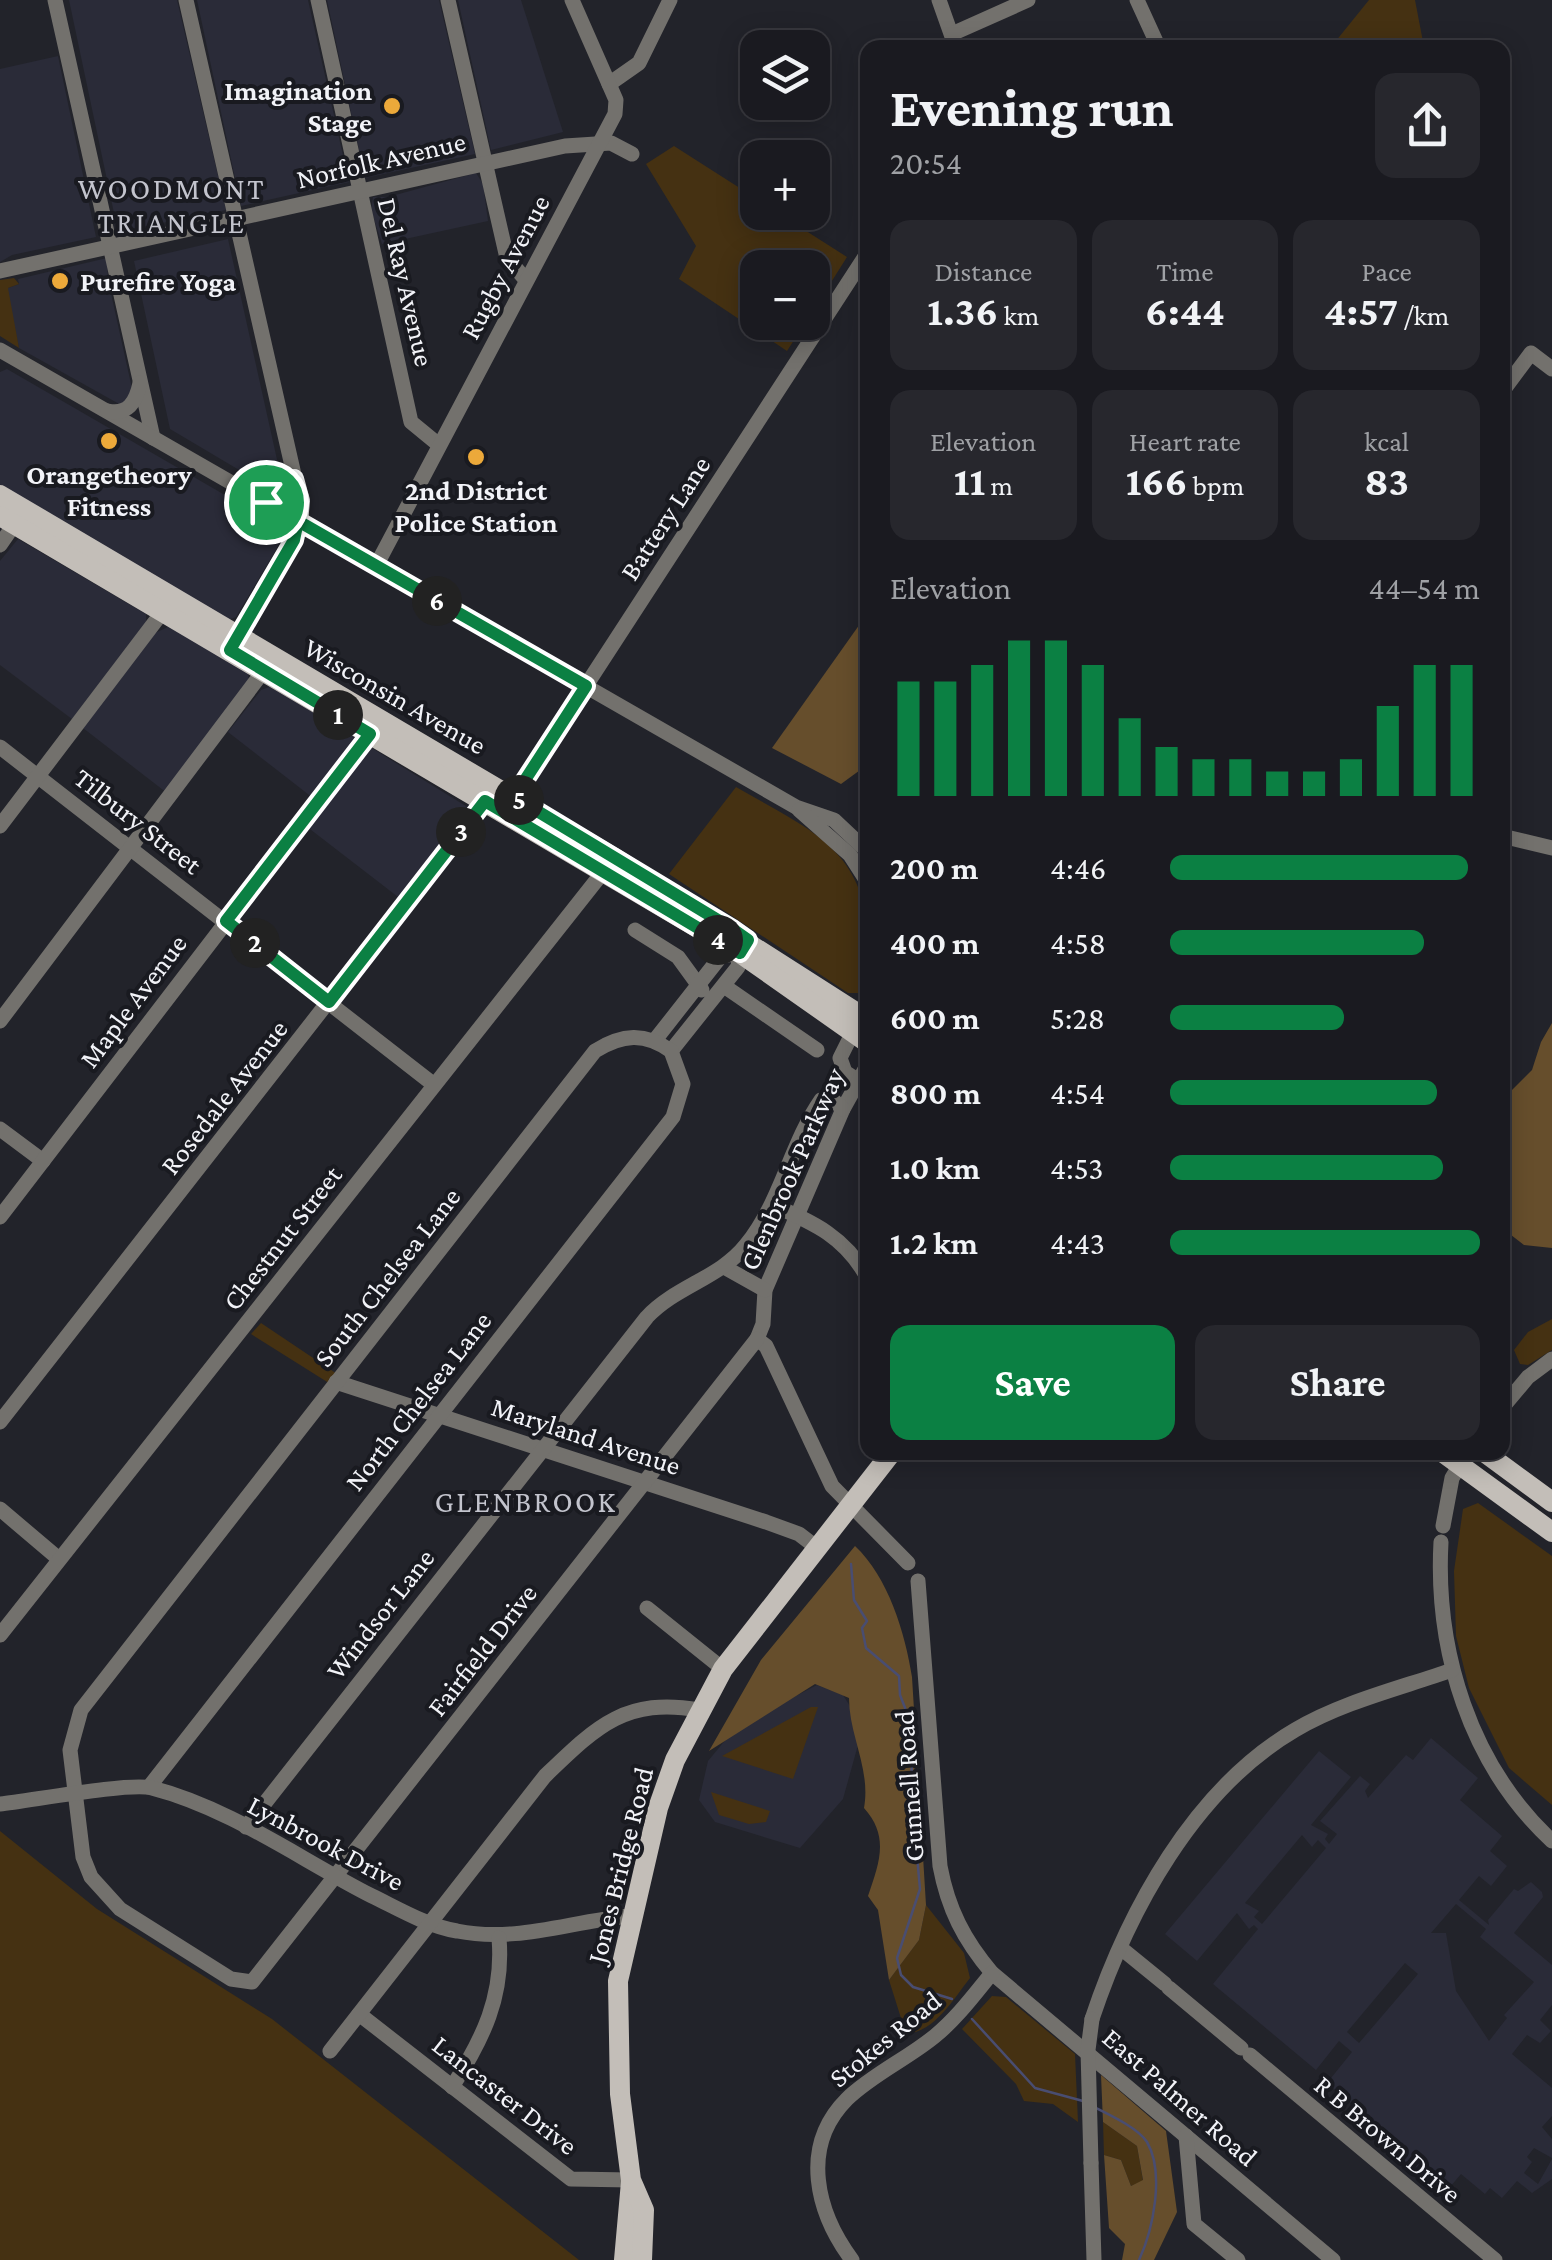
<!DOCTYPE html>
<meta charset="utf-8">
<style>
:root{--surface:#1a1a20;--page:#27272d;--text:#f1f3f6;--muted:#9fa1a5;--line:#38383e;--accent:#0b8043}
body{margin:0;font-family:"Crimson Pro",serif;background:var(--page);color:var(--text);height:100vh;display:flex;flex-direction:column;font-size:38px;white-space:nowrap}
*{box-sizing:border-box;margin:0}
p{font-size:32px;color:var(--muted)}
.icon{flex:none;width:55px;height:55px;fill:none;stroke:currentColor;stroke-width:2;stroke-linecap:round;stroke-linejoin:round}
.map{position:relative;flex:1;overflow:hidden}
.sheet{position:absolute;left:860px;top:40px;width:650px;height:1420px;display:flex;flex-direction:column;background:var(--surface);border-radius:20px;box-shadow:0 5px 25px #0003,0 0 0 2px var(--line)}
.sheet>*{flex:none}
.tools{position:absolute;left:740px;top:30px;display:grid;gap:20px}
.tools a{display:grid;place-items:center;width:90px;height:90px;border-radius:20px;background:var(--surface);box-shadow:0 5px 25px #0003,0 0 0 2px var(--line);font-size:50px}
.pin{position:absolute;display:grid;place-items:center;width:85px;height:85px;color:#fff;margin:-42px;border:5px solid #fff;border-radius:50%;box-shadow:0 2px 10px #0007}
.km{position:absolute;width:50px;height:50px;margin:-25px;border-radius:50%;background:#222;color:#fff;font-size:28px;line-height:50px;text-align:center}
.round{display:grid;place-items:center;flex:none;width:105px;height:105px;border-radius:20px;background:var(--page)}
.summary{display:flex;align-items:center;justify-content:space-between;height:170px;padding:0 30px}
h1{font-size:55px;font-weight:700;line-height:75px}
.stats{display:grid;grid-template-columns:repeat(3,1fr);gap:15px;height:170px;padding:10px 30px}
.stats div{display:grid;align-content:center;border-radius:20px;background:var(--page);text-align:center}
.stats b{font-size:42px;font-weight:700}
.stats small{font-size:28px;font-weight:400}
.stats p{font-size:28px}
.chart{height:280px;padding:20px 30px}
.chart p{display:flex;justify-content:space-between}
.chart svg{width:100%;height:180px;margin-top:10px;stroke:var(--accent);stroke-width:6}
.primary-button{display:flex;gap:20px;margin-top:auto;padding:20px 30px}
.primary-button a{flex:1;height:115px;border-radius:20px;background:var(--accent);color:#fff;font-size:40px;font-weight:700;line-height:115px;text-align:center}
.primary-button a+a{background:var(--page);color:var(--text)}
ul{padding:0 30px;list-style:none;font-size:32px}
li{display:grid;grid-template-columns:160px 120px 1fr;align-items:center;height:75px}
li i{height:25px;border-radius:12px;background:var(--accent)}
.map>svg:first-child{display:block}
.built{fill:#2a2b38;fill-rule:evenodd}
.green{fill:#453112}
.forest{fill:#664e2c}
.lines{fill:none;stroke-linecap:round;stroke-linejoin:round}
.stream{stroke:#494d71;stroke-width:2.5}
.minor{stroke:#73716d;stroke-width:15}
.major{stroke:#c3beb8;stroke-width:20}
.minor-bridge{stroke:#73716d;stroke-width:15}
.route-casing{stroke:#fff;stroke-width:20}
.route{stroke:#0b8043;stroke-width:12}
.poi-dot{fill:#eca93a;stroke:#191a20;stroke-width:4}
.labels{text-anchor:middle;dominant-baseline:central;stroke-width:8;stroke-linejoin:round;paint-order:stroke}
.poi-label{font-size:28px;font-weight:bold;fill:#f2f3f8;stroke:#191a20}
.street-label{font-size:28px;fill:#f2f3f8;stroke:#191a20}
.neighbourhood-label{font-size:30px;letter-spacing:2.5px;fill:#c3c4cd;stroke:#191a20}
</style>
<div class="map">
<svg width="1552" height="2260" viewBox="0 0 1552 2260">
<rect width="100%" height="100%" fill="#22232a"/>
<!-- built -->
<g class="built">
<path d="M69,0H177L226,210L118,232Z"/>
<path d="M197,0H308L349,182L241,206Z"/>
<path d="M327,0H439L475,154L365,178Z"/>
<path d="M458,0H521L563,132L491,150Z"/>
<path d="M58,56L96,237L12,255L0,262V69Z"/>
<path d="M476,173L483,184L488,221L382,244L371,210L373,197H388Z"/>
<path d="M228,239L282,482L276,492L170,429L134,261Z"/>
<path d="M107,258L108,280L133,393L121,405L19,348L8,300V288L19,284L18,279Z"/>
<path d="M7,369L282,528L283,538L236,617L228,620L0,485V372Z"/>
<path d="M18,539L146,614V623L72,719L0,665V561Z"/>
<path d="M170,626L248,673L249,681L167,793L83,728L155,633Z"/>
<path d="M272,686L354,736L352,747L313,798L228,732L261,690Z"/>
<path d="M370,747L469,808L402,900L306,826Z"/>
<path d="M817,1685L843,1695L863,1727L843,1799L800,1848L715,1822L699,1800L708,1761L737,1726Z"/>
<path d="M1431,1738L1478,1778L1460,1800L1502,1836L1490,1851L1507,1866L1491,1886L1479,1876L1459,1900L1489,1925L1488,1920L1514,1889L1518,1891L1531,1882L1542,1892L1543,1897L1514,1933L1552,1965V2005L1540,2020L1551,2031L1540,2043L1527,2035L1512,2054L1552,2088V2116L1542,2127L1552,2139V2158L1534,2148L1527,2157L1532,2162L1524,2173L1538,2184L1552,2159V2179L1532,2193L1517,2181L1502,2198L1490,2188L1485,2194L1461,2174L1450,2187L1430,2171L1427,2175L1421,2170L1416,2175L1387,2151L1395,2140L1327,2083L1352,2052L1339,2041L1316,2070L1213,1984L1258,1929L1254,1925L1249,1929L1237,1913L1197,1961L1165,1934L1319,1751L1351,1777L1311,1825L1328,1834L1325,1839L1329,1844L1337,1834L1320,1821L1360,1776L1370,1784L1365,1791L1368,1798L1406,1755L1413,1760ZM1302,1835L1312,1847L1318,1840L1326,1848L1262,1924L1254,1917L1259,1911L1245,1903ZM1456,1904L1486,1929L1480,1937L1534,1982L1504,2015L1507,2018L1489,2041L1456,1991L1446,1933H1431ZM1405,1963L1418,1974L1359,2043L1347,2032Z"/>
</g>
<!-- green -->
<g class="green">
<path d="M1369,0H1415L1424,47H1331Z"/>
<path d="M674,146L757,199L758,212L778,213L847,257L813,311L812,268H758V322L805,323L787,351L679,279L696,246L646,164Z"/>
<path d="M14,278L19,284L8,288L19,348L0,336V280Z"/>
<path d="M736,787C806,828 868,849 867,941C867,959 869,978 858,993H848L669,874Z"/>
<path d="M1552,1319V1350L1528,1365L1520,1364L1514,1350L1528,1332Z"/>
<path d="M261,1323L340,1376L332,1385L251,1334Z"/>
<path d="M1478,1503L1552,1556V1805L1509,1768L1469,1688L1456,1636L1454,1571L1463,1509Z"/>
<path d="M811,1707H818L793,1779L722,1756Z"/>
<path d="M711,1792L770,1811L766,1822L749,1824L719,1815Z"/>
<path d="M0,1831L97,1909L272,2019L579,2260H0Z"/>
<path d="M926,1905L964,1953L970,1978C954,1998 935,2032 906,2034L889,1980L919,1940Z"/>
<path d="M992,1996L1006,1997L1075,2054L1078,2122L1053,2104L1024,2101L1016,2084L962,2029Z"/>
<path d="M1103,2122L1137,2146L1143,2181L1131,2186L1121,2160L1104,2155Z"/>
</g>
<!-- forest -->
<g class="forest">
<path d="M867,614V765L841,784L772,748Z"/>
<path d="M1552,1023V1248L1524,1245L1502,1228L1503,1099L1532,1070L1541,1042Z"/>
<path d="M855,1546C888,1577 905,1632 912,1677L926,1905L919,1940L889,1980L878,1910L868,1896C879,1863 890,1837 864,1808C871,1769 849,1736 849,1698L815,1684L709,1751L761,1660Z"/>
<path d="M1101,2075L1166,2131L1177,2212L1154,2260H1122L1125,2244L1109,2228L1104,2155L1121,2160L1131,2186L1143,2180L1137,2146L1103,2122Z"/>
</g>
<g class="lines">
<!-- stream -->
<g class="stream">
<path d="M851,1564L854,1600L867,1621L862,1628L866,1648L899,1676L900,1695L913,1728L911,1790L920,1889L897,1958L901,1975L913,1987L952,1999"/>
<path d="M972,2019L1035,2088L1083,2101"/>
<path d="M1094,2107C1110,2115 1138,2128 1147,2142C1165,2173 1153,2230 1139,2260"/>
</g>
<!-- minor -->
<g class="minor">
<path d="M55,0L153,438"/>
<path d="M186,0L300,501L294,540L235,642"/>
<path d="M318,0L411,422L439,445"/>
<path d="M448,0L507,258L526,280"/>
<path d="M939,0L956,48"/>
<path d="M1137,0L1159,48"/>
<path d="M954,33L1028,0"/>
<path d="M609,84L639,63L670,0"/>
<path d="M0,271L565,146L611,143L632,154"/>
<path d="M0,350L796,807L834,820L868,852"/>
<path d="M1502,392L1531,353L1552,369"/>
<path d="M108,411C128,415 136,402 140,383"/>
<path d="M0,545L18,519"/>
<path d="M376,566L615,114L616,100L572,0"/>
<path d="M0,747L433,1084"/>
<path d="M509,804L868,252"/>
<path d="M799,810L850,855L868,883"/>
<path d="M0,826L167,606"/>
<path d="M1502,836L1552,848"/>
<path d="M635,930L678,957L702,990"/>
<path d="M724,986L817,1050"/>
<path d="M868,1002L840,1058L845,1072L868,1087"/>
<path d="M0,1021L268,665"/>
<path d="M655,1040L721,956L740,953L738,967L671,1051"/>
<path d="M868,1064L843,1109L765,1290L763,1324L757,1339L766,1346L832,1486L908,1563"/>
<path d="M0,1129L43,1161"/>
<path d="M773,1205C814,1223 846,1237 868,1279"/>
<path d="M0,1217L375,728"/>
<path d="M724,1267L765,1290"/>
<path d="M336,1382L766,1522L799,1534L816,1547"/>
<path d="M1502,1408L1528,1377L1552,1359"/>
<path d="M0,1422L485,801"/>
<path d="M0,1509L59,1559"/>
<path d="M1443,1526L1452,1478L1468,1452"/>
<path d="M1441,1542C1435,1651 1470,1765 1552,1841"/>
<path d="M918,1581L940,1866C948,1909 964,1940 992,1973L1333,2260"/>
<path d="M647,1608L723,1669"/>
<path d="M0,1635L603,872"/>
<path d="M149,1787L673,1117L683,1084L671,1051C645,1032 622,1034 595,1051L81,1710L70,1750L83,1857L91,1877L120,1909L231,1979L252,1982L757,1339"/>
<path d="M0,1804C29,1801 130,1782 152,1788C230,1808 301,1860 372,1896C399,1909 427,1926 457,1931C518,1943 570,1921 630,1916"/>
<path d="M246,1827L647,1317C676,1286 720,1278 746,1245C781,1202 790,1145 821,1100H833L843,1109"/>
<path d="M1122,1949L1165,1984"/>
<path d="M1169,1988L1241,2048"/>
<path d="M359,2014L571,2179L631,2180"/>
<path d="M1092,2019C1128,1911 1194,1789 1295,1730C1342,1702 1401,1688 1452,1670"/>
<path d="M330,2051L545,1776C596,1727 625,1697 699,1710"/>
<path d="M1250,2055L1495,2260"/>
<path d="M452,2087C483,2039 504,1996 499,1938"/>
<path d="M1186,2136L1194,2224L1238,2260"/>
<path d="M1091,2163L1094,2260"/>
<path d="M852,2260C817,2213 799,2147 847,2099C873,2074 907,2059 935,2036C957,2018 974,1995 992,1973"/>
</g>
<!-- major -->
<g class="major">
<path d="M0,495L613,857L868,1020"/>
<path d="M0,516L740,953L868,1043"/>
<path d="M1442,1452L1552,1532"/>
<path d="M1484,1452L1552,1502"/>
<path d="M624,2260L631,2182"/>
<path d="M642,2260L644,2210L631,2180L620,2094L618,1981L658,1808L675,1760L723,1669L892,1452"/>
</g>
<!-- minor-bridge -->
<path class="minor-bridge" d="M1091,2163L1088,2050L1092,2019"/>
</g>
<g class="lines">
<!-- route casing -->
<g class="route-casing">
<path id="route" d="M266,502L298,521L294,540L230,650L370,734L226,921L329,1002L485,801L740,953L748,940L731,928L514,797L586,686L298,521L300,501L294,479L278,500L266,502"/>
</g>
<!-- route -->
<use href="#route" class="route"/>
</g>
<!-- markers -->
<g class="poi-dot">
<circle cx="392" cy="106" r="10"/>
<circle cx="60" cy="281" r="10"/>
<circle cx="109" cy="441" r="10"/>
<circle cx="476" cy="457" r="10"/>
</g>
<g class="labels">
<!-- poi labels -->
<g class="poi-label">
<text x="372" y="90" text-anchor="end">Imagination<tspan x="372" dy="32">Stage</tspan></text>
<text x="80" y="281" text-anchor="start">Purefire Yoga</text>
<text x="109" y="474">Orangetheory<tspan x="109" dy="32">Fitness</tspan></text>
<text x="476" y="490">2nd District<tspan x="476" dy="32">Police Station</tspan></text>
</g>
<!-- street labels -->
<g class="street-label">
<text transform="translate(381 160) rotate(-13)">Norfolk Avenue</text>
<text transform="translate(505 267) rotate(-62)">Rugby Avenue</text>
<text transform="translate(406 282) rotate(77)">Del Ray Avenue</text>
<text transform="translate(665 518) rotate(-57)">Battery Lane</text>
<text transform="translate(395 696) rotate(30)">Wisconsin Avenue</text>
<text transform="translate(138 821) rotate(38)">Tilbury Street</text>
<text transform="translate(133 1001) rotate(-53)">Maple Avenue</text>
<text transform="translate(224 1097) rotate(-52)">Rosedale Avenue</text>
<text transform="translate(792 1169) rotate(-66)">Glenbrook Parkway</text>
<text transform="translate(282 1238) rotate(-52)">Chestnut Street</text>
<text transform="translate(387 1277) rotate(-52)">South Chelsea Lane</text>
<text transform="translate(418 1401) rotate(-52)">North Chelsea Lane</text>
<text transform="translate(586 1436) rotate(18)">Maryland Avenue</text>
<text transform="translate(380 1614) rotate(-52)">Windsor Lane</text>
<text transform="translate(482 1650) rotate(-52)">Fairfield Drive</text>
<text transform="translate(909 1786) rotate(-94)">Gunnell Road</text>
<text transform="translate(326 1843) rotate(28)">Lynbrook Drive</text>
<text transform="translate(620 1865) rotate(-76)">Jones Bridge Road</text>
<text transform="translate(885 2039) rotate(-39)">Stokes Road</text>
<text transform="translate(505 2095) rotate(38)">Lancaster Drive</text>
<text transform="translate(1180 2097) rotate(41)">East Palmer Road</text>
<text transform="translate(1388 2139) rotate(40)">R B Brown Drive</text>
</g>
<!-- neighbourhood labels -->
<g class="neighbourhood-label">
<text x="172" y="188">WOODMONT<tspan x="172" dy="34">TRIANGLE</tspan></text>
<text x="526" y="1501">GLENBROOK</text>
</g>
</g>
</svg>
<div class="tools">
<a><svg class="icon" aria-label="layers" viewBox="0 0 24 24"><path d="M12 4l9 5-9 5-9-5zM3 14l9 5 9-5"/></svg></a>
<a>+</a>
<a>−</a>
</div>
<div class="pin" style="left:266px;top:502px;background:#1e9e55"><svg class="icon" aria-label="arrive" viewBox="0 0 24 24"><path d="M6 21V4h12l-3 4 3 4H6"/></svg></div>
<b class="km" style="left:338px;top:715px">1</b>
<b class="km" style="left:255px;top:943px">2</b>
<b class="km" style="left:461px;top:832px">3</b>
<b class="km" style="left:718px;top:940px">4</b>
<b class="km" style="left:519px;top:800px">5</b>
<b class="km" style="left:437px;top:601px">6</b>
<section class="sheet">
<div class="summary"><div><h1>Evening run</h1><p>20:54</p></div><a class="round"><svg class="icon" aria-label="share" viewBox="0 0 24 24"><path d="M12 15V3M7 8l5-5 5 5M5 13v7h14v-7"/></svg></a></div>
<div class="stats">
<div><p>Distance</p><b>1.36<small> km</small></b></div>
<div><p>Time</p><b>6:44</b></div>
<div><p>Pace</p><b>4:57<small> /km</small></b></div>
</div>
<div class="stats">
<div><p>Elevation</p><b>11<small> m</small></b></div>
<div><p>Heart rate</p><b>166<small> bpm</small></b></div>
<div><p>kcal</p><b>83</b></div>
</div>
<div class="chart"><p><span>Elevation</span>44–54 m</p>
<svg viewBox="0 0 160 44" preserveAspectRatio="none"><path d="M5 44V16M15 44V16M25 44V12M35 44V6M45 44V6M55 44V12M65 44V25M75 44V32M85 44V35M95 44V35M105 44V38M115 44V38M125 44V35M135 44V22M145 44V12M155 44V12"/></svg>
</div>
<ul>
<li><b>200 m</b>4:46<i style="width:96%"></i></li>
<li><b>400 m</b>4:58<i style="width:82%"></i></li>
<li><b>600 m</b>5:28<i style="width:56%"></i></li>
<li><b>800 m</b>4:54<i style="width:86%"></i></li>
<li><b>1.0 km</b>4:53<i style="width:88%"></i></li>
<li><b>1.2 km</b>4:43<i style="width:100%"></i></li>
</ul>
<div class="primary-button"><a>Save</a><a>Share</a></div>
</section>
</div>
